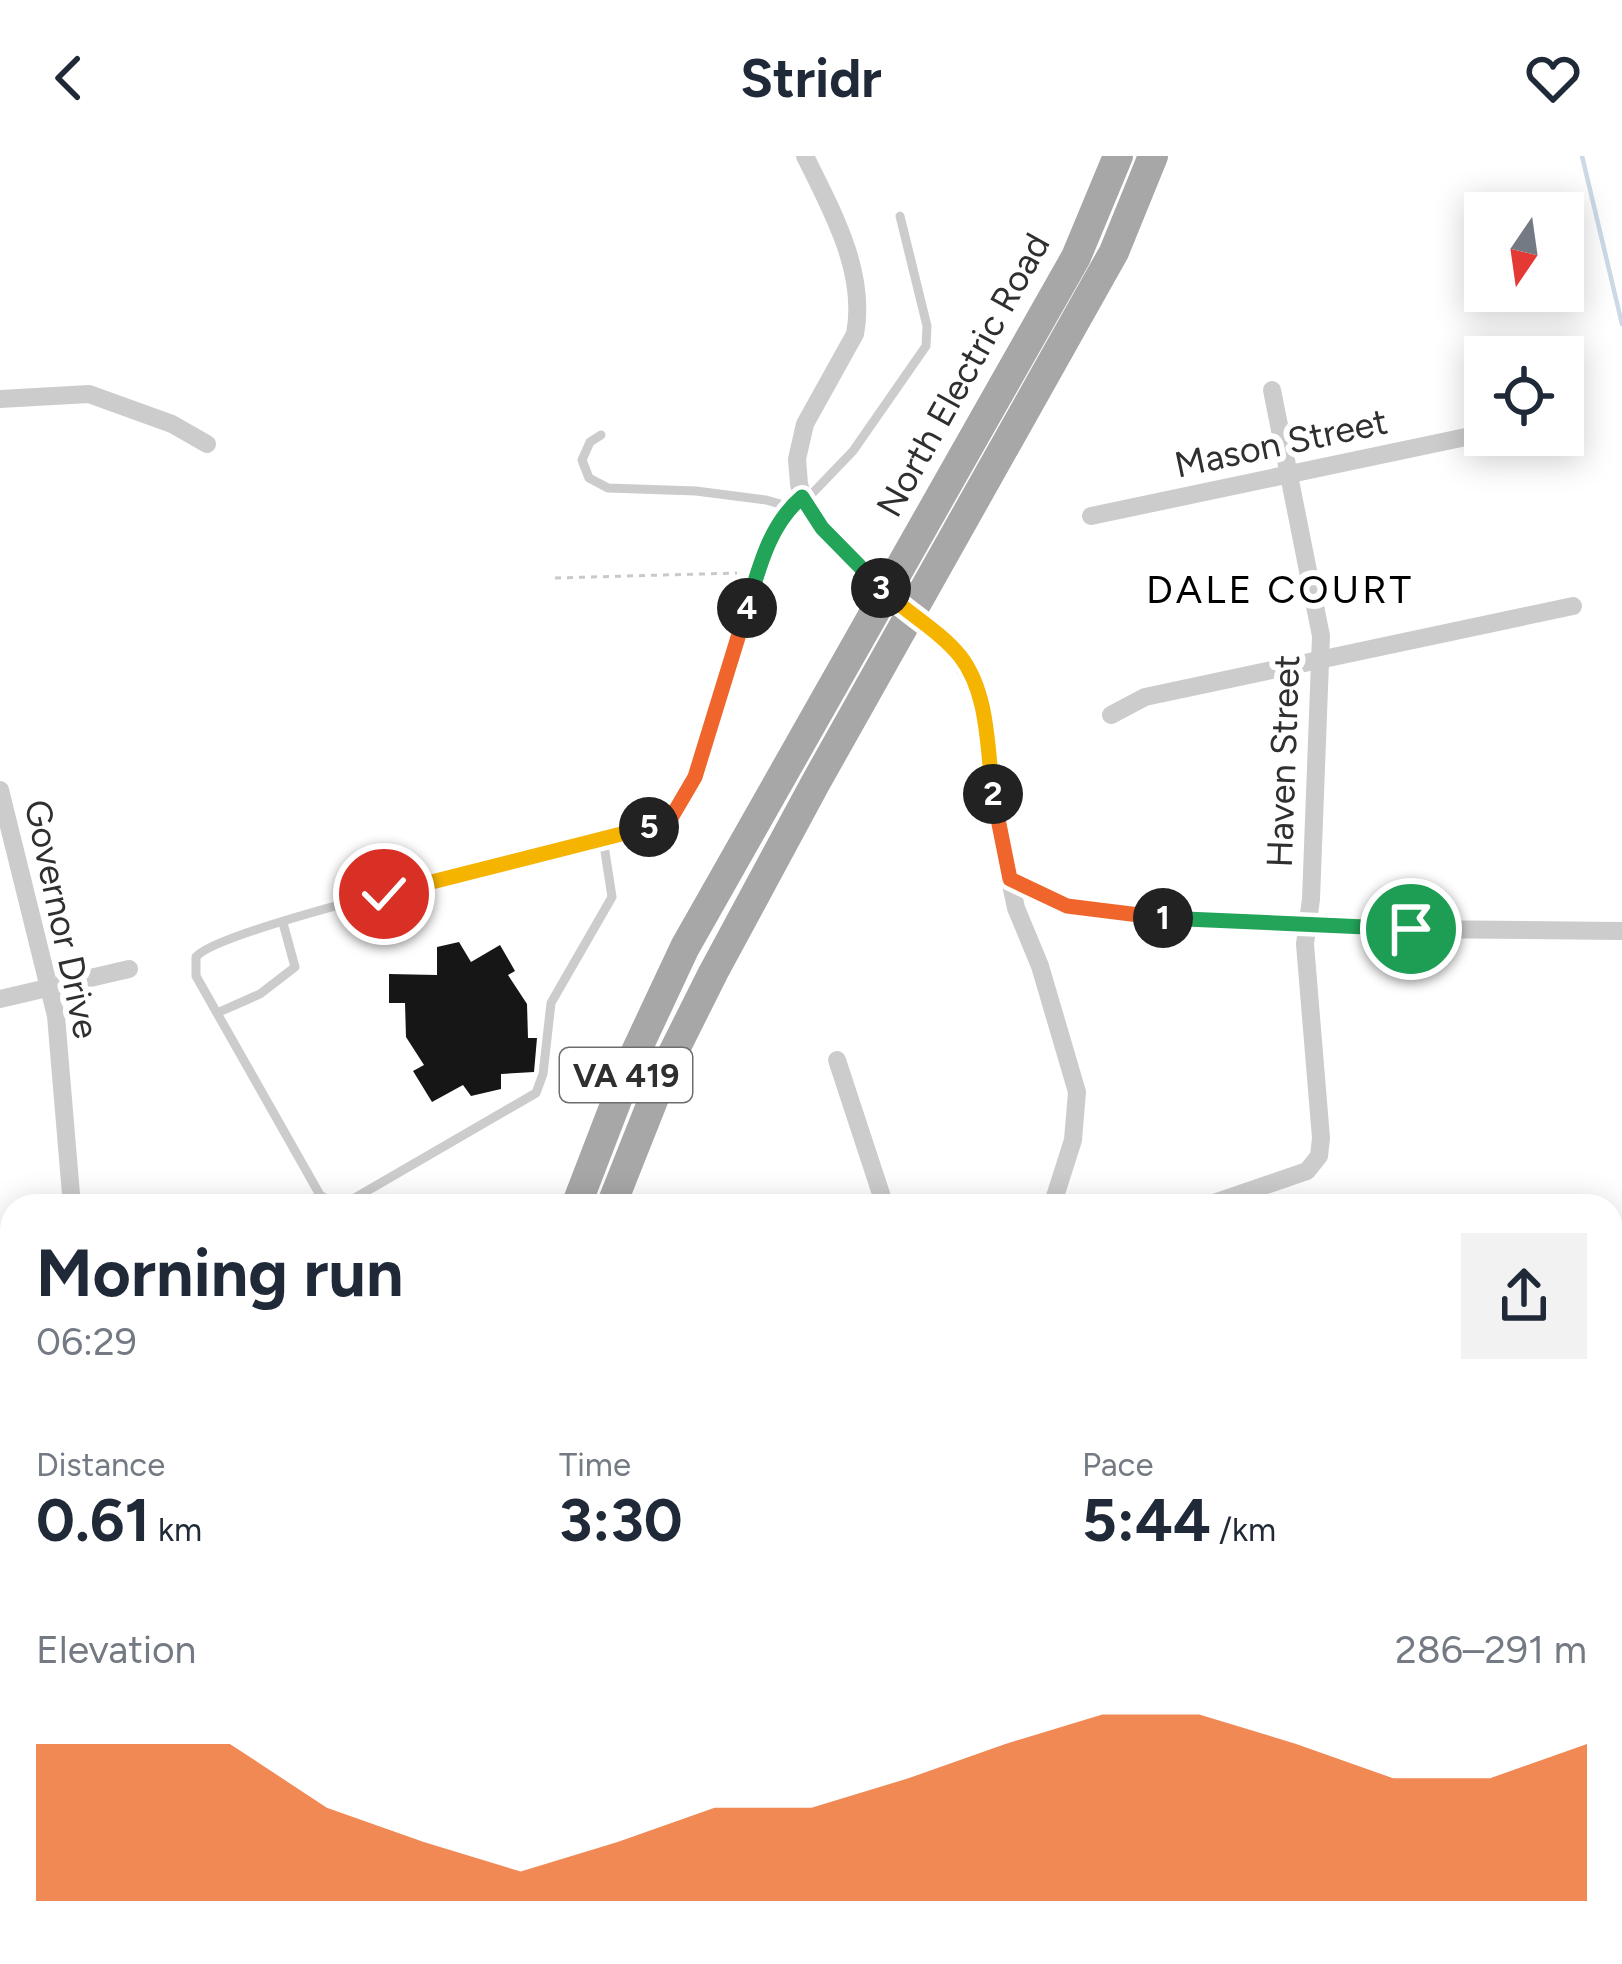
<!DOCTYPE html>
<meta charset="utf-8">
<style>
:root{--surface:#fff;--page:#f2f2f3;--text:#1f2937;--muted:#747a83;--accent:#ea580c}
body{margin:0;font-family:Figtree,sans-serif;background:var(--page);color:var(--text);height:100vh;display:flex;flex-direction:column;font-size:45px;white-space:nowrap}
*{box-sizing:border-box;margin:0}
p{font-size:39px;color:var(--muted)}
.icon{flex:none;width:66px;height:66px;fill:none;stroke:currentColor;stroke-width:2;stroke-linecap:round;stroke-linejoin:round}
.map{position:relative;flex:1;overflow:hidden}
.details{position:absolute;left:0px;top:1038px;width:1623px;height:771px;display:flex;flex-direction:column;background:var(--surface);border-radius:36px 36px 0 0;box-shadow:0 6px 30px #0003}
.details>*{flex:none}
.needle{width:78px;rotate:193deg}
.fabs{position:absolute;left:1464px;top:36px;display:grid;gap:24px}
.fabs a{display:grid;place-items:center;width:120px;height:120px;border-radius:0px;background:var(--surface);box-shadow:0 6px 30px #0003;font-size:60px}
.pin{position:absolute;display:grid;place-items:center;width:102px;height:102px;color:#fff;margin:-51px;border:6px solid #fff;border-radius:50%;box-shadow:0 3px 12px #0007}
.km{position:absolute;width:60px;height:60px;margin:-30px;border-radius:50%;background:#222;color:#fff;font-size:33px;line-height:60px;text-align:center}
.round{display:grid;place-items:center;flex:none;width:126px;height:126px;border-radius:0px;background:var(--page)}
.summary{display:flex;align-items:center;justify-content:space-between;height:204px;padding:0 36px}
h1{font-size:66px;font-weight:700;line-height:90px}
.figures{display:grid;grid-template-columns:repeat(3,1fr);gap:18px;height:204px;padding:12px 36px}
.figures div{display:grid;align-content:center}
.figures b{font-size:60px;font-weight:700}
.figures small{font-size:33px;font-weight:400}
.figures p{font-size:33px}
.chart{height:336px;padding:24px 36px}
.chart p{display:flex;justify-content:space-between}
.chart svg{width:100%;height:216px;margin-top:12px;fill:var(--accent);opacity:.7}
header{display:flex;justify-content:space-between;align-items:center;height:156px;padding:0 36px;background:var(--surface);font-size:54px;font-weight:700}
.map>svg:first-child{display:block}
.lines{fill:none;stroke-linecap:round;stroke-linejoin:round}
.stream{stroke:#ccdae8;stroke-width:4.5}
.building{fill:#161616}
.path{stroke:#c9c9c9;stroke-width:3;stroke-dasharray:6 6;stroke-linecap:butt}
.service{stroke:#ccc;stroke-width:9}
.minor{stroke:#ccc;stroke-width:18}
.primary{stroke:#a7a7a7;stroke-width:30}
.split-1-casing{stroke:#fff;stroke-width:24}
.split-2-casing{stroke:#fff;stroke-width:24}
.split-3-casing{stroke:#fff;stroke-width:24}
.split-4-casing{stroke:#fff;stroke-width:24}
.split-5-casing{stroke:#fff;stroke-width:24}
.split-6-casing{stroke:#fff;stroke-width:24}
.split-1{stroke:#22a559;stroke-width:15}
.split-2{stroke:#f0652b;stroke-width:15}
.split-3{stroke:#f5b400;stroke-width:15}
.split-4{stroke:#22a559;stroke-width:15}
.split-5{stroke:#f0652b;stroke-width:15}
.split-6{stroke:#f5b400;stroke-width:15}
.labels{text-anchor:middle;dominant-baseline:central;stroke-width:12;stroke-linejoin:round;paint-order:stroke}
.shield{fill:#fff;stroke:#6d6d6d;stroke-width:3}
.shield-label{font-size:33px;font-weight:bold;fill:#2f2f2f}
.street-label{font-size:36px;fill:#2f2f2f;stroke:#fff}
.neighbourhood-label{font-size:39px;letter-spacing:3px;fill:#000;stroke:#fff}
</style>
<header><svg class="icon" aria-label="back" viewBox="0 0 24 24"><path d="M15 5l-7 7 7 7"/></svg>Stridr<svg class="icon" aria-label="heart" viewBox="0 0 24 24"><path d="M12 20l-8-8c-3-5 5-10 8-4 3-6 11-1 8 4z"/></svg></header>
<div class="map">
<svg width="1622" height="1808" viewBox="0 0 1622 1808">
<rect width="100%" height="100%" fill="#fff"/>
<g class="lines">
<!-- stream -->
<g class="stream">
<path d="M1582,0L1622,168"/>
<path d="M1611,1592H1622"/>
<path d="M1056,1797L1059,1808"/>
</g>
</g>
<!-- building -->
<path class="building" d="M459,786L471,806L500,789L515,815L508,819L527,848L528,882H537L534,916L501,918V933L471,940L463,929L432,946L413,915L424,909L406,881L405,847H389V818L437,819V791Z"/>
<g class="lines">
<!-- path -->
<path class="path" d="M555,422L737,417"/>
<!-- service -->
<g class="service">
<path d="M601,279L590,286L582,304L589,322L608,332L696,335L766,344L791,351"/>
<path d="M804,346L853,295L926,190L927,170L900,60"/>
<path d="M217,857L260,838L295,811L283,767"/>
<path d="M338,1050L320,1039L196,820V801C219,771 544,698 603,683L612,741L551,847L543,918L536,937L341,1050"/>
</g>
<!-- minor -->
<g class="minor">
<path d="M805,0C831,53 867,116 855,178L805,268L797,303L799,328L804,346L822,372L909,459L954,494L980,539L996,658L1016,752L1040,810L1077,936L1073,984L1052,1050"/>
<path d="M0,243L89,238L172,268L207,288"/>
<path d="M1091,360L1485,277"/>
<path d="M1111,559L1145,541L1573,450"/>
<path d="M0,634L56,860L72,1050"/>
<path d="M603,683L671,662L686,641L767,392L786,356L802,341"/>
<path d="M1010,723L1067,750L1141,761L1411,773L1622,775"/>
<path d="M0,843L129,813"/>
<path d="M837,904L885,1050"/>
<path d="M1205,1050L1307,1015L1319,1000L1321,982L1305,788L1311,743L1321,480L1272,234"/>
<path d="M0,1334L12,1333"/>
<path d="M1611,1390L1622,1393"/>
<path d="M1611,1629L1622,1631"/>
</g>
<!-- primary -->
<g class="primary">
<path d="M576,1050L633,902L685,791L1076,101L1118,0"/>
<path d="M611,1050L667,909L713,817L816,626L1114,96L1153,0"/>
<path d="M454,1797V1808"/>
<path d="M488,1797V1808"/>
</g>
</g>
<g class="lines">
<!-- split-1 casing -->
<g class="split-1-casing">
<path id="split-1" d="M1163,762L1411,773"/>
</g>
<!-- split-2 casing -->
<g class="split-2-casing">
<path id="split-2" d="M993,638L1010,723L1067,750L1163,762"/>
</g>
<!-- split-3 casing -->
<g class="split-3-casing">
<path id="split-3" d="M881,432C905,456 939,474 960,500C989,537 987,593 993,638"/>
</g>
<!-- split-4 casing -->
<g class="split-4-casing">
<path id="split-4" d="M747,452C759,412 769,369 802,341L822,372L881,432"/>
</g>
<!-- split-5 casing -->
<g class="split-5-casing">
<path id="split-5" d="M649,671L671,662L695,621L747,452"/>
</g>
<!-- split-6 casing -->
<g class="split-6-casing">
<path id="split-6" d="M384,738L649,671"/>
</g>
<!-- split-1 -->
<use href="#split-1" class="split-1"/>
<!-- split-2 -->
<use href="#split-2" class="split-2"/>
<!-- split-3 -->
<use href="#split-3" class="split-3"/>
<!-- split-4 -->
<use href="#split-4" class="split-4"/>
<!-- split-5 -->
<use href="#split-5" class="split-5"/>
<!-- split-6 -->
<use href="#split-6" class="split-6"/>
</g>
<g class="labels">
<!-- shield labels -->
<rect class="shield" x="560" y="892" width="132" height="54" rx="9"/>
<g class="shield-label">
<text x="626" y="919">VA 419</text>
</g>
<!-- street labels -->
<g class="street-label">
<text transform="translate(963 219) rotate(-61)">North Electric Road</text>
<text transform="translate(1281 287) rotate(-12)">Mason Street</text>
<text transform="translate(1283 605) rotate(-88)">Haven Street</text>
<text transform="translate(62 763) rotate(78)">Governor Drive</text>
</g>
<!-- neighbourhood labels -->
<g class="neighbourhood-label">
<text x="1280" y="433">DALE COURT</text>
</g>
</g>
</svg>
<div class="fabs">
<a><svg class="needle" viewBox="-14 -14 28 28"><path d="M0-13l5 13h-10z" fill="#e53935"/><path d="M0 13l5-13h-10z" fill="#747a83"/></svg></a>
<a><svg class="icon" aria-label="locate" viewBox="0 0 24 24"><circle cx="12" cy="12" r="6"/><path d="M12 2v4M12 18v4M2 12h4M18 12h4"/></svg></a>
</div>
<div class="pin" style="left:1411px;top:773px;background:#1e9e55"><svg class="icon" aria-label="arrive" viewBox="0 0 24 24"><path d="M6 21V4h12l-3 4 3 4H6"/></svg></div>
<div class="pin" style="left:384px;top:738px;background:#d93025"><svg class="icon" aria-label="check" viewBox="0 0 24 24"><path d="M5 12l5 5 9-10"/></svg></div>
<b class="km" style="left:1163px;top:762px">1</b>
<b class="km" style="left:993px;top:638px">2</b>
<b class="km" style="left:881px;top:432px">3</b>
<b class="km" style="left:747px;top:452px">4</b>
<b class="km" style="left:649px;top:671px">5</b>
<section class="details">
<div class="summary"><div><h1>Morning run</h1><p>06:29</p></div><a class="round"><svg class="icon" aria-label="share" viewBox="0 0 24 24"><path d="M12 15V3M7 8l5-5 5 5M5 13v7h14v-7"/></svg></a></div>
<div class="figures">
<div><p>Distance</p><b>0.61<small> km</small></b></div>
<div><p>Time</p><b>3:30</b></div>
<div><p>Pace</p><b>5:44<small> /km</small></b></div>
</div>
<div class="chart"><p><span>Elevation</span>286–291 m</p>
<svg viewBox="0 0 160 44" preserveAspectRatio="none"><path d="M0 44V12L10 12L20 12L30 25L40 32L50 38L60 32L70 25L80 25L90 19L100 12L110 6L120 6L130 12L140 19L150 19L160 12V44z"/></svg>
</div>
</section>
</div>
